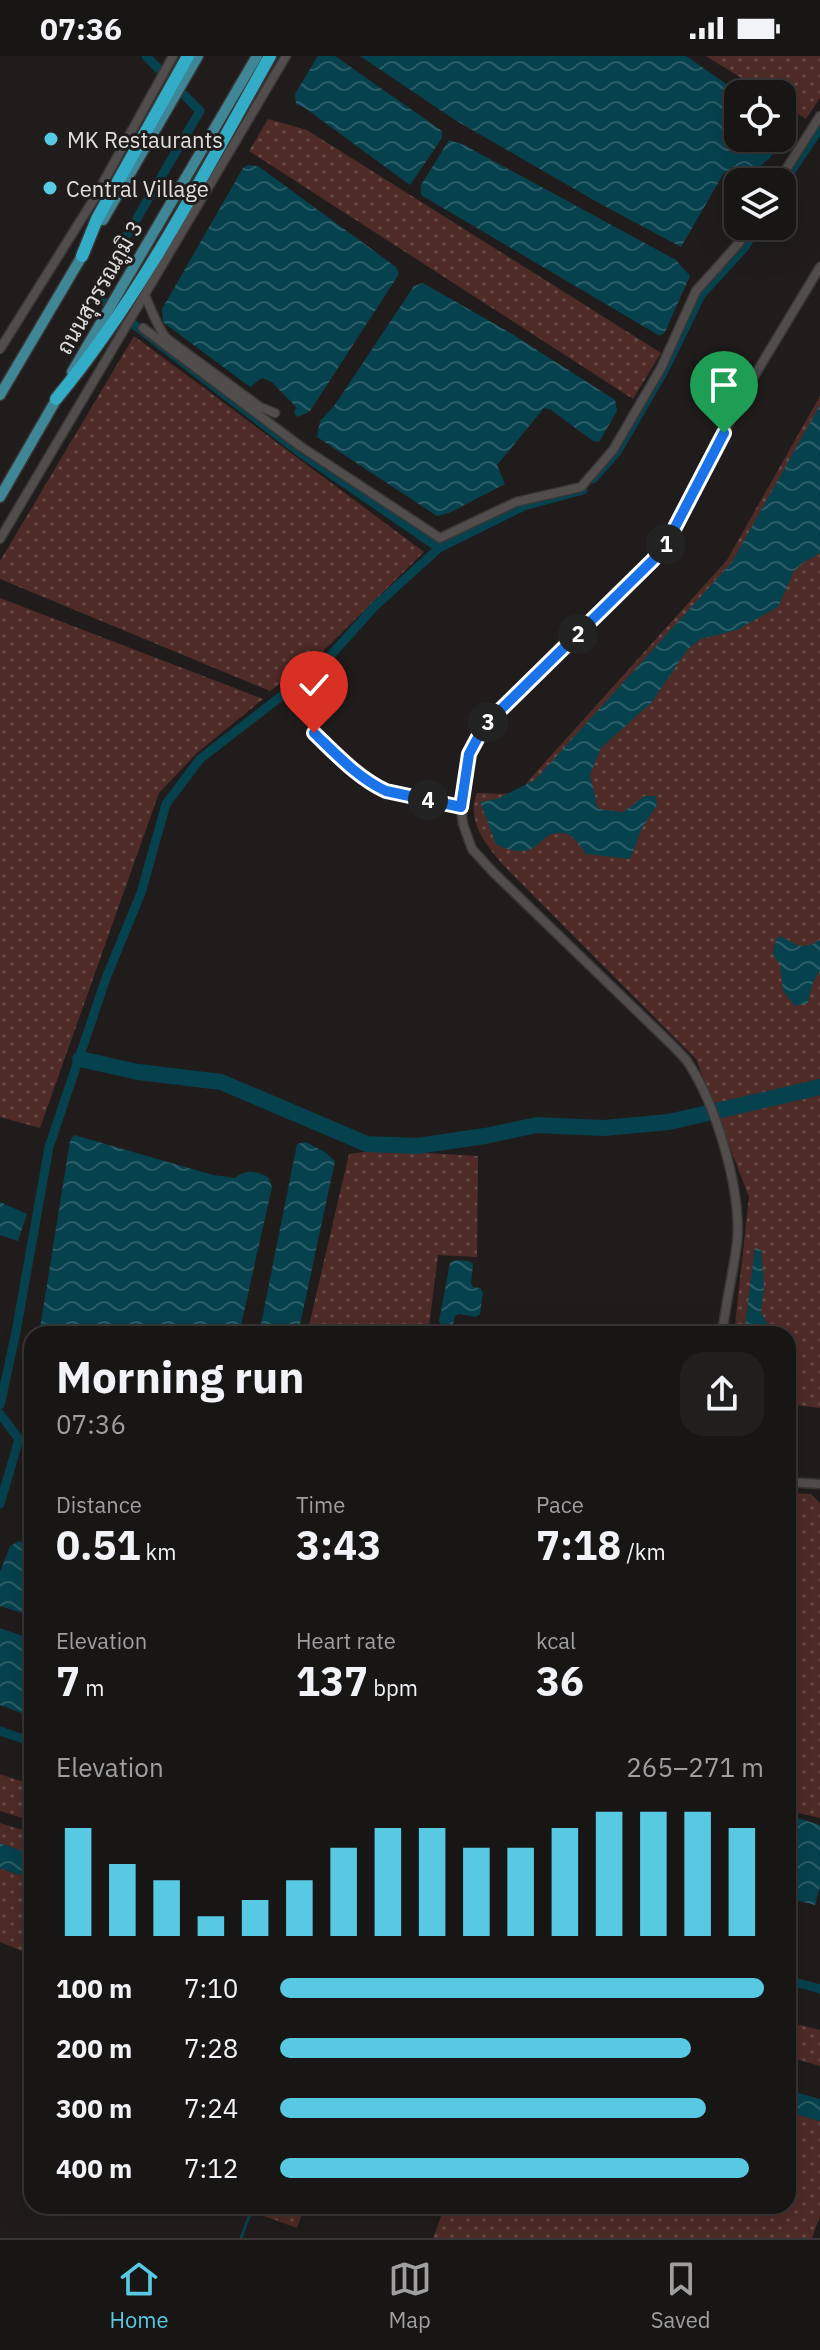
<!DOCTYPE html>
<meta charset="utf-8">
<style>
:root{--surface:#181515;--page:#211e1e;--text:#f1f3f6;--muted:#9f9fa0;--line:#363434;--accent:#58c9e3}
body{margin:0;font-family:"IBM Plex Sans",Sarabun,sans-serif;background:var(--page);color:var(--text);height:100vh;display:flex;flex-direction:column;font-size:30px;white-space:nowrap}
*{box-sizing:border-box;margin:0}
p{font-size:26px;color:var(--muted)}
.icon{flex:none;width:44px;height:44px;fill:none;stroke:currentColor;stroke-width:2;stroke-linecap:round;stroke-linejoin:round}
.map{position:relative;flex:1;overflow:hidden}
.panel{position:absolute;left:24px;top:1270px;width:772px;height:888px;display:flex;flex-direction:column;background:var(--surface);border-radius:24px;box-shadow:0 8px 32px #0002,0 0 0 2px var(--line)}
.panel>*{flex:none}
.tools{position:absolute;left:724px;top:24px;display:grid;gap:16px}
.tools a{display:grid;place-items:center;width:72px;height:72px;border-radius:16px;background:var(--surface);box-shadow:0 8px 32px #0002,0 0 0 2px var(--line);font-size:40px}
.pin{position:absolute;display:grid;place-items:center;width:68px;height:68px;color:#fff;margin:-82px -34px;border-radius:50% 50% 50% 0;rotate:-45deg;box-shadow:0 0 8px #0007}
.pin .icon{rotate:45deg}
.km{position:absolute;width:40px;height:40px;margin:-20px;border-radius:50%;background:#222;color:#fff;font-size:22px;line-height:40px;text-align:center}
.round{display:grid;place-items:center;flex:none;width:84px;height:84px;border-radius:24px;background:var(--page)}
.head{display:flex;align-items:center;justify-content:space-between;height:136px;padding:0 32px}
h1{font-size:44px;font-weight:800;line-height:60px}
.metrics{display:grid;grid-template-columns:repeat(3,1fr);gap:12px;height:136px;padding:8px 32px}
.metrics div{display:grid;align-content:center}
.metrics b{font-size:40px;font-weight:800}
.metrics small{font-size:22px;font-weight:400}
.metrics p{font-size:22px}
.chart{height:224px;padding:16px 32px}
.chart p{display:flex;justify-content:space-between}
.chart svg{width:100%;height:144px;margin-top:8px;stroke:var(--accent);stroke-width:6}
ul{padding:0 32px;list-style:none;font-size:26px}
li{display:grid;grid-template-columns:128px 96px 1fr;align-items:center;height:60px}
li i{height:20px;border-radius:10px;background:var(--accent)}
.status{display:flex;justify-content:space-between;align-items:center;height:56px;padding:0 40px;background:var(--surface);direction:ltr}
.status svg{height:22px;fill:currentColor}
.tab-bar{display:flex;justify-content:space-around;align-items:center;height:112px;border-top:2px solid var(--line);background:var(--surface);font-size:22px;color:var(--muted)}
.tab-bar a{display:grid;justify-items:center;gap:4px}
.tab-bar .active{color:var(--accent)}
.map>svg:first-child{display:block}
.grass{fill:url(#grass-dots)}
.water{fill:url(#water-waves)}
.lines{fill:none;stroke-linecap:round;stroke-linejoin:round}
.stream{stroke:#06424e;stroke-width:3}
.canal{stroke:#06424e;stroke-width:9}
.river{stroke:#06424e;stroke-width:16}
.minor-casing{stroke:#393736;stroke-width:11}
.major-casing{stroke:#393736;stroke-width:13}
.highway-casing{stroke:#393736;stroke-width:15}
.minor{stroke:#514d4c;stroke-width:8}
.major{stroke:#3f8796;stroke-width:10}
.highway{stroke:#33adc7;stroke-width:12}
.route-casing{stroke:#fff;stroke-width:16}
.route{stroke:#1a73e8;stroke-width:10}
.poi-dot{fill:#58c9e3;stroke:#201c1c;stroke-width:3}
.labels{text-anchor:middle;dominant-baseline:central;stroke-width:6;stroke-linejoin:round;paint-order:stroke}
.poi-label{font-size:22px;fill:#e1dfde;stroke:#201c1c;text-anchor:start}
.street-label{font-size:22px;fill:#e1dfde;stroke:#201c1c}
</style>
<div class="status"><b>07:36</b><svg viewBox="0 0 49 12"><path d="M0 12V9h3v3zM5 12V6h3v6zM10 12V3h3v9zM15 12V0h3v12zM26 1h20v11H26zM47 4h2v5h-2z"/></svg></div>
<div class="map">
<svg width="820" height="2182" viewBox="0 0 820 2182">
<defs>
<pattern id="grass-dots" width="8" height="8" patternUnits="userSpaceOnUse" patternTransform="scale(2)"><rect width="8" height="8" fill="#4e2b26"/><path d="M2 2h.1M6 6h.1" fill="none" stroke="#674945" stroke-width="1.8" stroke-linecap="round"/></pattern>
<pattern id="water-waves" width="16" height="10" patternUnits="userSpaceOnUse" patternTransform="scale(2)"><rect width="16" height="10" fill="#06424e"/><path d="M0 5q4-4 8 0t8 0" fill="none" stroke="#2a5d67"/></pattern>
</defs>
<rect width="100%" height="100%" fill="#201c1c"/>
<!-- grass -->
<g class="grass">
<path d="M706,0H820V42L806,63L782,48V38H767Z"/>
<path d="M268,63L307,74L661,297L633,343L249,95Z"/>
<path d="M134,280L424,496L317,601L270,635L0,523V505Z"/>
<path d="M820,340V1352L788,1348V1278H734L749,1141L696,1003L508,814C489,793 465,766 477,737C496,736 517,744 529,724L727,504Z"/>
<path d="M0,542L263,643L197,697L159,737L40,1072L0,1061Z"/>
<path d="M378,1094L478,1100L477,1201L438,1199L428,1278H307L349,1098Z"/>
<path d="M788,1437L811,1438L820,1447V1762L790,1755L788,1762Z"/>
<path d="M0,1718L32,1729V1765L0,1755Z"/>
<path d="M0,1767L32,1777V1799L0,1787Z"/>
<path d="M0,1812L32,1823V1899L0,1886Z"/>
<path d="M788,1966L820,1974V2010L788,2001Z"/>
<path d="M788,2056L820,2065V2160L812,2182H433L445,2150H788Z"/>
<path d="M261,2150H305L297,2172L261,2159L259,2156Z"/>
</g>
<!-- water -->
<g class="water">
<path d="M318,0H335L442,75V82L410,129L305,52L296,48L295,38Z"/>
<path d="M360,0H686L741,38H738V82H782V69L789,75L769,103L754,115L733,111L724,117L681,191L597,146L455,64Z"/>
<path d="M449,84L464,89L676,204L690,220L665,276L660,280L421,139V129Z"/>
<path d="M248,109L258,110L396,211L399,218L310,355L298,361L294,357L296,351L272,326L262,322L250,331L163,266L162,253L243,112Z"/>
<path d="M423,227L512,278L615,344L617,355L599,386L593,385L551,354L544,352L497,409L505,428L449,457L437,460L317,381L320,365L334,350L414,230Z"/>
<path d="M820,349V497L803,507L794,515L778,551L737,574L701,583L687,594L652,646L601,692L590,719L598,753L623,756L645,740H656L657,749L642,772L630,803L586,798C578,785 567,771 550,779C542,783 537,791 528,794C516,797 506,793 496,788L480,746L497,743L535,724L732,506Z"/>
<path d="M780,880C798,889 802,895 820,884V914L812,929L808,947L795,950L783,935L780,907C770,899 773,894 777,882Z"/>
<path d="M74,1079L213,1119L235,1122C246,1113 256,1115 268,1121L272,1131L239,1278H39L70,1085Z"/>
<path d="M306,1086L325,1096L335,1105L298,1278H259L297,1088Z"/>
<path d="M0,1146L27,1158L18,1185L0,1179Z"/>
<path d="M755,1192L761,1194L764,1229L761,1257L775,1278H744Z"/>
<path d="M455,1204L470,1205L473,1208L471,1227L473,1231L480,1232L483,1236L480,1258L476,1261L459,1258L455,1260L453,1268L450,1270L441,1268L439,1265L450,1207Z"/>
<path d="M19,1485L32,1490V1560L0,1550V1516L10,1490Z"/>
<path d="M0,1572L32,1583V1661L0,1649Z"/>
<path d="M798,1762L820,1769V1830L815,1849L788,1842V1778L792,1763Z"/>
<path d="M0,1787L32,1799V1823L0,1812Z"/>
<path d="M788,2034L820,2043V2065L788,2056Z"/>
</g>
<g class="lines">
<!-- stream -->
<path class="stream" d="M241,2182L253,2150"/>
<!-- canal -->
<g class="canal">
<path d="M146,0L200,55L93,237L298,395L439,492"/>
<path d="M782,129L820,72"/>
<path d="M593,423L617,396L664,315L701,239L745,191L758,170"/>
<path d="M0,1349L16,1276L49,1091L106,922L141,837L166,748L200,703L324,607L374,551L439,492L524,450L583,434"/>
<path d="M0,1358L19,1383L0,1448"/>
<path d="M0,1675L32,1686"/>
<path d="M788,1924L820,1933"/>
</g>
<!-- river -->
<path class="river" d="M80,1003L138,1016L221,1026L367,1088L417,1090L485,1080L537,1069L604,1072L669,1066L820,1031"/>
<!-- minor casing -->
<g class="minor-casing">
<g id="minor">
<path d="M778,126L820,60"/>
<path d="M145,240C152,254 156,269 166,282L260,351L275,357"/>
<path d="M143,272L300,390L440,482L516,446L581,431L613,394L661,312L696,235L739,187L750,170"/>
<path d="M0,293L94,143L173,0"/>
<path d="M0,483L286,0"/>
<path d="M314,677C333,695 352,716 376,730C398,743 436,746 461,751"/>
<path d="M722,1278C726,1247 733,1217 737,1187C742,1135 716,1048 687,1005C682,999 676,993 670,987L493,816L472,793L463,768L461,751L469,698L484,670L621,537L664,491L750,327L820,211"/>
<path d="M788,1426L820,1428"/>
</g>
</g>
<!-- major casing -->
<g class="major-casing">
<g id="major">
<path d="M103,164L198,0"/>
<path d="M72,316L257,0"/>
<path d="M0,339L85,195"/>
<path d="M0,441L60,337"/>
</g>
</g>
<!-- highway casing -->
<g class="highway-casing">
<g id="highway">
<path d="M82,200L97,163L188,0"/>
<path d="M56,343C142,239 204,117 270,0"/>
</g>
</g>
<!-- minor -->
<use href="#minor" class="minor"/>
<!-- major -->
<use href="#major" class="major"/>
<!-- highway -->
<use href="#highway" class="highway"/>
</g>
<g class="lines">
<!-- route casing -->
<g class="route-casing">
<path id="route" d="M314,677C336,698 358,722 386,735L461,751L469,698L484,670L653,504L672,477L724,377"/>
</g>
<!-- route -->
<use href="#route" class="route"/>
</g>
<!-- markers -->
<g class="poi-dot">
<circle cx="51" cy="83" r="8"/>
<circle cx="50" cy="132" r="8"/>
</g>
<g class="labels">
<!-- poi labels -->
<g class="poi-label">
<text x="67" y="83">MK Restaurants</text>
<text x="66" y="132">Central Village</text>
</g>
<!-- street labels -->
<g class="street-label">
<text transform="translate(99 231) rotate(-60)">ถนนสุวรรณภูมิ 3</text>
</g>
</g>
</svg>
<div class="tools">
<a><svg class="icon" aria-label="locate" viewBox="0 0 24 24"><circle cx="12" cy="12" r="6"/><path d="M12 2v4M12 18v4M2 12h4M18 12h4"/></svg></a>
<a><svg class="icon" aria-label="layers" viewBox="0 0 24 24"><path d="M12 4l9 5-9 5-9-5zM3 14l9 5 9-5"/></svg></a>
</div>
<div class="pin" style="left:724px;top:377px;background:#1e9e55"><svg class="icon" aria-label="arrive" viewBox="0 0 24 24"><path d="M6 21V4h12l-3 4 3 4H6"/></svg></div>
<div class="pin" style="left:314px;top:677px;background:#d93025"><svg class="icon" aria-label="check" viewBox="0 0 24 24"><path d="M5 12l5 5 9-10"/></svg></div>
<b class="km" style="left:666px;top:488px">1</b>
<b class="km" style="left:578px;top:578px">2</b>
<b class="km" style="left:488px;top:666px">3</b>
<b class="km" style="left:428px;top:744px">4</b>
<section class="panel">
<div class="head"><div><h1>Morning run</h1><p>07:36</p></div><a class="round"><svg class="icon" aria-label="share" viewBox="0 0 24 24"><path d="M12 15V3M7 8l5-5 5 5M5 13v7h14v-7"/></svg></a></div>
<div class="metrics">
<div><p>Distance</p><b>0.51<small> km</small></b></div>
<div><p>Time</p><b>3:43</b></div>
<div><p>Pace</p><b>7:18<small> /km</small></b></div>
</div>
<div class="metrics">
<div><p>Elevation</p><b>7<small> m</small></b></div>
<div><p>Heart rate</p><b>137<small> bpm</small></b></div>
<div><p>kcal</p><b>36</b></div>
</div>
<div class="chart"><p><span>Elevation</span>265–271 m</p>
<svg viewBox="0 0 160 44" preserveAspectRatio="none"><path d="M5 44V11M15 44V22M25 44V27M35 44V38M45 44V33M55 44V27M65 44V17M75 44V11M85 44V11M95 44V17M105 44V17M115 44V11M125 44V6M135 44V6M145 44V6M155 44V11"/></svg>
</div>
<ul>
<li><b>100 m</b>7:10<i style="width:100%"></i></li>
<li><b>200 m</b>7:28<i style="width:85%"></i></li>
<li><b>300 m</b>7:24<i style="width:88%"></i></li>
<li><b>400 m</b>7:12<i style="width:97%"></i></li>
</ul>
</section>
</div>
<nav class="tab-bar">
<a class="active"><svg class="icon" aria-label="home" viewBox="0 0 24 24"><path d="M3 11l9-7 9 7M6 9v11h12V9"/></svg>Home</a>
<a><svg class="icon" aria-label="map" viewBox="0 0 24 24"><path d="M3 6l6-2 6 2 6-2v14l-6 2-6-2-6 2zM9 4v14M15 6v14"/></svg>Map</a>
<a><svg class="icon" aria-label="saved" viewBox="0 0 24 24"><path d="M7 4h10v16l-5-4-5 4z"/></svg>Saved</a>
</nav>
